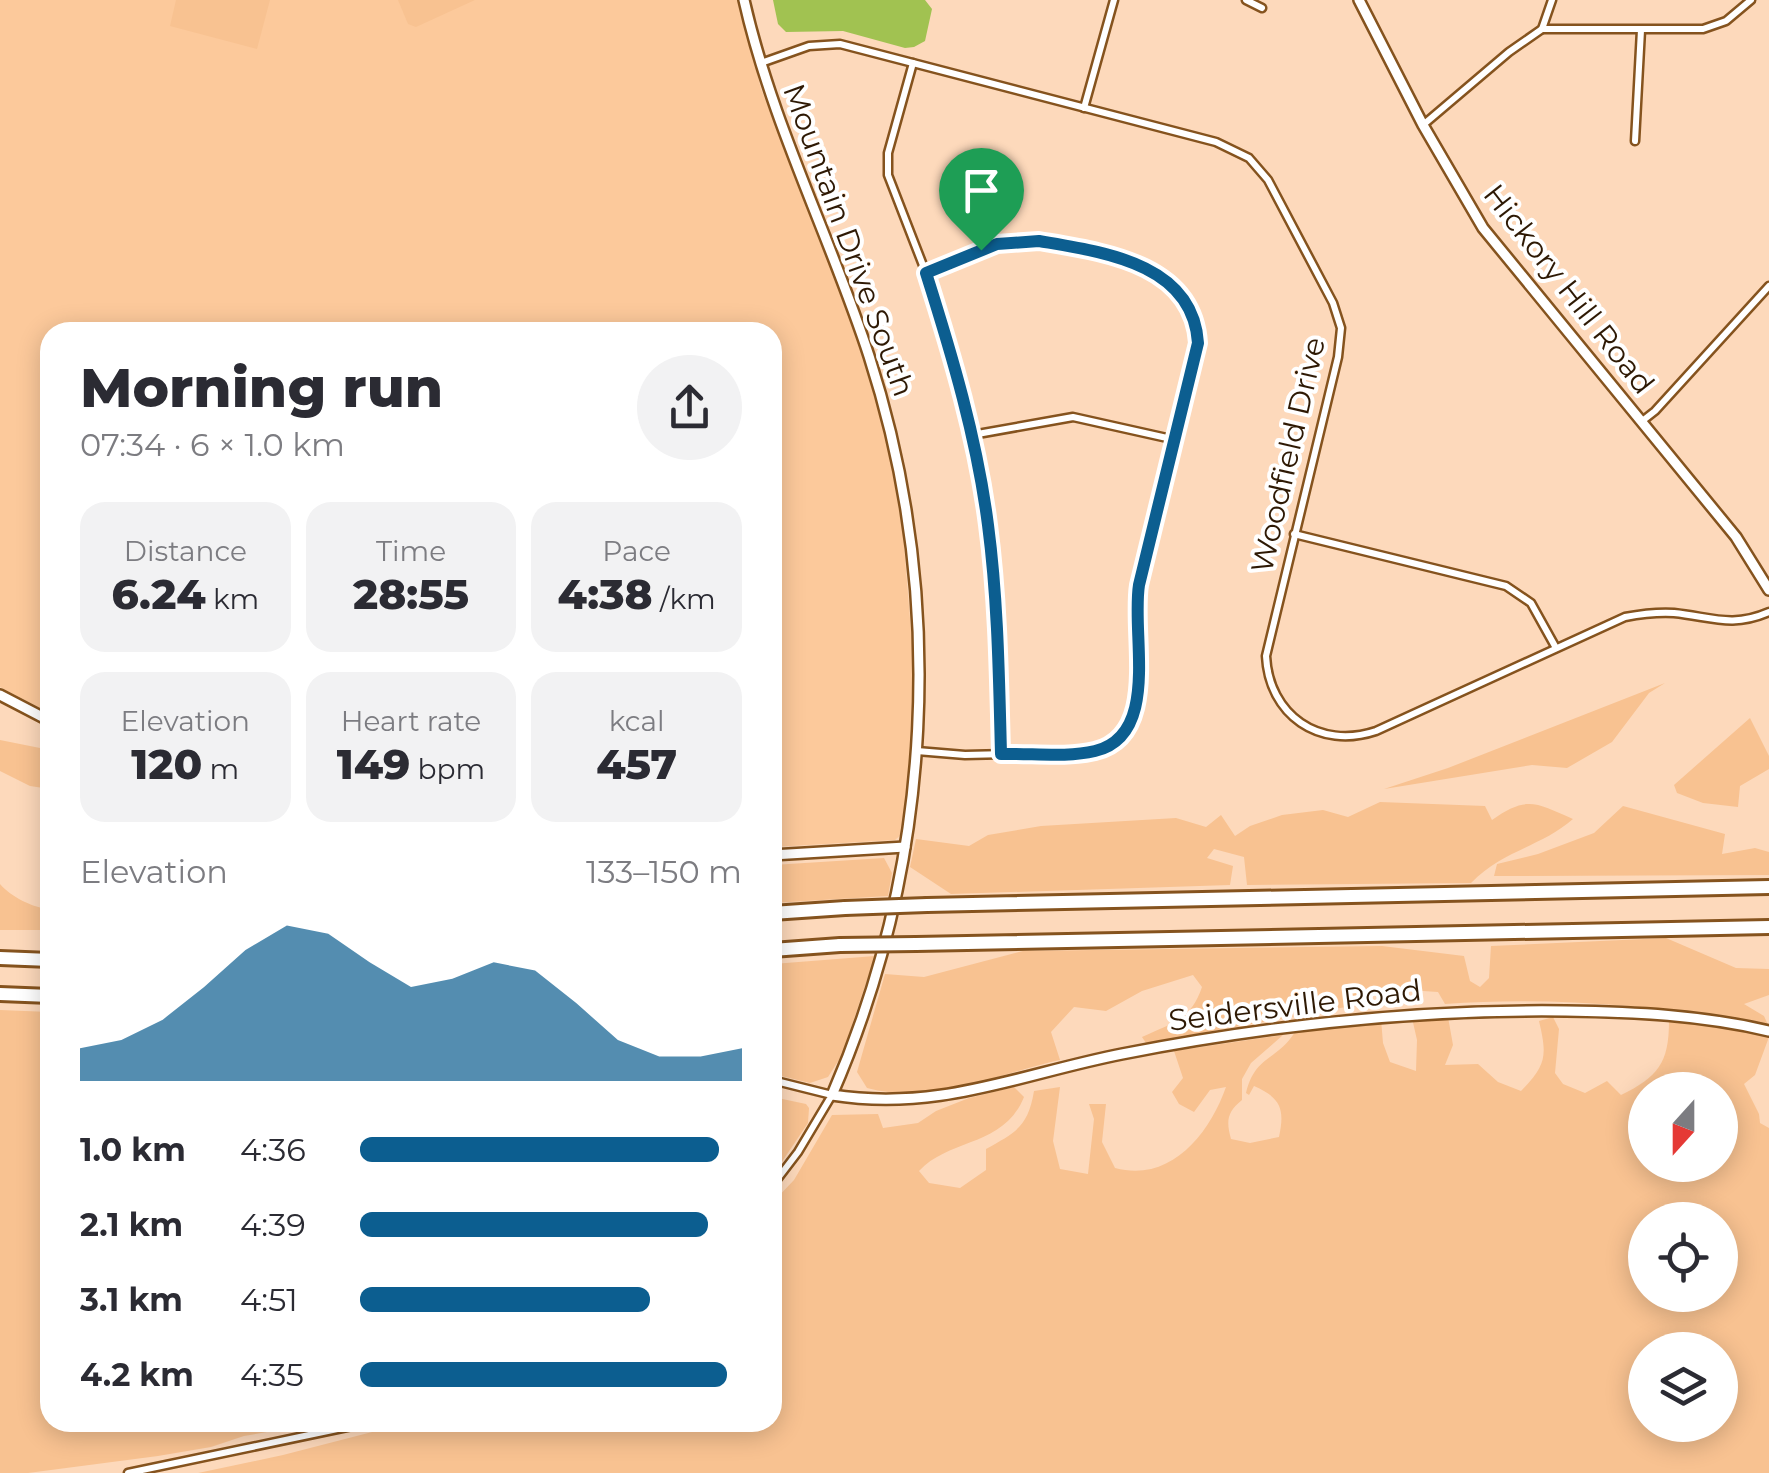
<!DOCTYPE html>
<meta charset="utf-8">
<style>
:root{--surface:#fff;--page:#f2f2f3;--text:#2b2b33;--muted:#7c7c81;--accent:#0c5e90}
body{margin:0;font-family:Montserrat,sans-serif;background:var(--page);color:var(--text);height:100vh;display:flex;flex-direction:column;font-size:38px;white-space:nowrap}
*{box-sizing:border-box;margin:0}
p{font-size:32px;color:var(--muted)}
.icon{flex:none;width:55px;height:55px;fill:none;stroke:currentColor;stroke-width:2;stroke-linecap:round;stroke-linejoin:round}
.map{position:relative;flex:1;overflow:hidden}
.side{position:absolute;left:40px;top:322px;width:742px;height:1110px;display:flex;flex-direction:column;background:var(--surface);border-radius:30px;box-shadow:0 5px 25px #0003}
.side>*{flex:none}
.needle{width:65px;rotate:201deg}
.tools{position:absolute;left:1628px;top:1072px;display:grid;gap:20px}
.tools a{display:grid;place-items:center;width:110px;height:110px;border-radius:50%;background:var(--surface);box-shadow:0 5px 25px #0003;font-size:50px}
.pin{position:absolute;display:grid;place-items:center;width:85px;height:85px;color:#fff;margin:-102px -42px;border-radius:50% 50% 50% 0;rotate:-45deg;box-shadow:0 0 10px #0007}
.pin .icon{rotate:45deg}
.round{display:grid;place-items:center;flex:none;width:105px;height:105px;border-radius:52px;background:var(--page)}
.headline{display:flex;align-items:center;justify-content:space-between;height:170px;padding:0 40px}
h1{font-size:55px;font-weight:800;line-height:75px}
.metrics{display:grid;grid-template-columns:repeat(3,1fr);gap:15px;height:170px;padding:10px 40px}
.metrics div{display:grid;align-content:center;border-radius:25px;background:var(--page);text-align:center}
.metrics b{font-size:42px;font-weight:800}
.metrics small{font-size:28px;font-weight:400}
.metrics p{font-size:28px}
.chart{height:280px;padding:20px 40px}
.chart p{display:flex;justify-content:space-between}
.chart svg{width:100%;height:180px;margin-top:10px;fill:var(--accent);opacity:.7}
ul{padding:0 40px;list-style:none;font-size:32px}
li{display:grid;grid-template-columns:160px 120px 1fr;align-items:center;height:75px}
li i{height:25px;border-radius:12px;background:var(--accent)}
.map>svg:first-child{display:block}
.built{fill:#fcc99b}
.green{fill:#f8c291;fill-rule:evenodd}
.water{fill:#a1c251}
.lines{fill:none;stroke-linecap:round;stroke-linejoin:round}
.minor-casing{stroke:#85531e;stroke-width:11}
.tertiary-casing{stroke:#85531e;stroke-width:14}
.motorway-casing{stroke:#85531e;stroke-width:18}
.minor{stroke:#fff;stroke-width:6}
.tertiary{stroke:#fff;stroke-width:9}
.motorway{stroke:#fff;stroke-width:12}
.motorway-bridge-casing{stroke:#85531e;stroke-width:18;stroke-linecap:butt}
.motorway-bridge{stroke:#fff;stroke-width:12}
.route-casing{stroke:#fff;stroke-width:20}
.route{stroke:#0c5e90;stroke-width:12}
.labels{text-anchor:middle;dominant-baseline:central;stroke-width:8;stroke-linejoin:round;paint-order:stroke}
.street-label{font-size:30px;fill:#2e1904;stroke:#fff}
</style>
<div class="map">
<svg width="1769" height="1473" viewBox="0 0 1769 1473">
<rect width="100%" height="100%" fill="#fdd9bb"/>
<!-- built -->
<path class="built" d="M0,0H739L761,89L851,317L886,436L903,533L912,643L913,723L902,834L895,840L773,847L772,332H50V713L0,687Z"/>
<!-- green -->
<g class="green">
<path d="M176,0H270L257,49L170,26Z"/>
<path d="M398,0H475L416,27L408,24Z"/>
<path d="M1665,683L1649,693L1612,742L1567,768L1532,765L1384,789L1448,768Z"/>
<path d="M1750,718L1769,756V769L1740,786L1738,807L1703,803L1677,793L1674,785Z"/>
<path d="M0,740L50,750V789L30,786L0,771Z"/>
<path d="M1380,802L1485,806L1492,820C1527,795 1536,803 1573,819C1541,847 1503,850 1471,883L1247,885L1244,857L1214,849L1207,858L1233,866L1230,885L951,894L910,867L916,839L969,846L988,835L1041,826L1176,818L1206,827L1221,815L1235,836L1250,826L1282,815L1323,810L1348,817Z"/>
<path d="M1623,806L1725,834L1722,854L1755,848L1769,852V875L1494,876L1497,864L1538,854L1594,833Z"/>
<path d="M884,858L892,873L888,896L773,903V865Z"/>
<path d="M0,884C11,897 33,908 50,909V930H0Z"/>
<path d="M1666,938L1736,968L1769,969V995L1744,1004L1764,1016L1768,1025C1663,1006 1552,996 1445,1004L1438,992L1378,988L1368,1003L1146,1043L1142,1037C1172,1023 1191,1020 1202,987L1193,975L1142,991L1106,1011L1074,1007L1051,1032L1060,1060C995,1074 935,1106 867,1088L857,1072L885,974L924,977L1023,951L1382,946L1464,956L1470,981L1480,987L1489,978L1491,946Z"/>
<path d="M875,956L842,1055L828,1077L810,1083L773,1074V964Z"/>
<path d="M0,1010L50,1012V1422L319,1423L244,1436L211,1447L158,1456L28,1473H0Z"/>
<path d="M1448,1017L1453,1045L1445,1065L1478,1064L1498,1082L1521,1091C1547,1065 1547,1055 1539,1021L1553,1017L1559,1029L1555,1073L1563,1084L1585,1093L1607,1081L1621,1095C1658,1077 1669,1063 1669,1021H1693L1769,1037L1755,1075L1744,1084L1759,1114L1760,1123L1769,1128V1473H198L283,1455L407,1423L772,1422L773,1202L794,1180L832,1115L878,1114L883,1128L918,1123L936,1111L969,1098L1014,1087L1024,1097C1004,1147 950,1138 919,1171L929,1183L960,1188L986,1170V1149C1016,1132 1028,1127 1034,1091L1060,1087L1053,1141L1060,1169L1088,1174L1094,1119L1089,1104H1106L1102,1142L1115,1168C1170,1183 1209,1135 1226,1087L1210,1090L1194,1112L1179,1104L1172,1092L1183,1078L1174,1051L1283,1035L1251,1063L1242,1079V1100C1227,1112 1226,1121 1231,1139L1250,1143L1279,1137C1285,1109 1281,1098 1254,1086L1249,1095L1246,1093C1255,1055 1277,1061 1295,1032L1381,1019L1383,1043L1390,1062L1416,1071L1417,1040L1412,1018ZM1645,1090H1720V1165H1645ZM1645,1220H1720V1295H1645ZM1645,1350H1720V1425H1645Z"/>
<path d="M773,1097L806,1104L809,1108L808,1123L773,1175Z"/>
</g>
<!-- water -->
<path class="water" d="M773,0H925L932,9L925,41L914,47L905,48L843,31L786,32L778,24Z"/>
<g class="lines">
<!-- minor casing -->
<g class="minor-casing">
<g id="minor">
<path d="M1246,0L1262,8"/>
<path d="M1542,29H1703L1726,21L1751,0"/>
<path d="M761,63L809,46L840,44L1216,142L1249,158L1268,180L1333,303L1341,328L1338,357L1266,656C1269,715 1319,750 1376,731L1625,617C1641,614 1657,612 1674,613C1712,617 1732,628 1769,612"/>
<path d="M913,63L888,153V175L926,273L947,338L978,466L995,589L1001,754"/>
<path d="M1084,108L1114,0"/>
<path d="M1423,125L1509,52L1542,29L1552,0"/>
<path d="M1635,141L1641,30"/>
<path d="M1641,422L1655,411L1769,286"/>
<path d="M972,435L1073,417L1176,440"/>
<path d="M1294,534L1506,586L1531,603L1556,648"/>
<path d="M917,751L965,755L1087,752L1099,750L1117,740L1132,723L1137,706L1136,621L1139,585L1198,343C1197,323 1190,301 1175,286C1147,260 1044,236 1006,242C978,247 952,262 926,273"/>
<path d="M772,1080L832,1095L798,1152L772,1186"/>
<path d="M128,1473L371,1422"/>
</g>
</g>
<!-- tertiary casing -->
<g class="tertiary-casing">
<g id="tertiary">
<path d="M744,0C772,124 830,236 869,356C947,598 933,863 832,1095C939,1112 1020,1074 1122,1054C1270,1025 1415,1009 1566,1011C1635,1012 1701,1015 1769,1031"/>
<path d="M1359,0L1423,125L1483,228L1736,537L1769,590"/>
<path d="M0,695L50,721"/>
<path d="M772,855L905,847"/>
</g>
</g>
<!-- motorway casing -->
<g class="motorway-casing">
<g id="motorway">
<path d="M927,905L1769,887"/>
<path d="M772,913L845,908"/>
<path d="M916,944L1769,927"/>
<path d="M772,950L840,945"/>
<path d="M0,958L50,960"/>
<path d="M0,994L50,996"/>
</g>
</g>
<!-- minor -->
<use href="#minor" class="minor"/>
<!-- tertiary -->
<use href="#tertiary" class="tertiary"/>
<!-- motorway -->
<use href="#motorway" class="motorway"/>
<!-- motorway-bridge casing -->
<g class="motorway-bridge-casing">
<g id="motorway-bridge">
<path d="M845,908L927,905"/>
<path d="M840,945L916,944"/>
</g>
</g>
<!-- motorway-bridge -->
<use href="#motorway-bridge" class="motorway-bridge"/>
</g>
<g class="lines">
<!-- route casing -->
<g class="route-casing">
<path id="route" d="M1039,241C1103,252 1193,263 1198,343L1139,585C1131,635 1161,735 1095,751C1066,758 1031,753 1001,754C999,678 998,601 988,525C977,439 952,355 926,273L997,244Z"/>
</g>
<!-- route -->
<use href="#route" class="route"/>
</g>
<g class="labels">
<!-- street labels -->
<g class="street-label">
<text transform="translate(849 240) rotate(70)">Mountain Drive South</text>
<text transform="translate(1569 289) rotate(52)">Hickory Hill Road</text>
<text transform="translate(1288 455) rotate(-77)">Woodfield Drive</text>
<text transform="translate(1295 1005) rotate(-7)">Seidersville Road</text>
</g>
</g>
</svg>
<div class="tools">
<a><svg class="needle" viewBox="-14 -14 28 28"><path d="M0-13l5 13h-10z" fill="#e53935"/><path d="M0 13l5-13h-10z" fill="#7c7c81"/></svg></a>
<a><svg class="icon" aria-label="locate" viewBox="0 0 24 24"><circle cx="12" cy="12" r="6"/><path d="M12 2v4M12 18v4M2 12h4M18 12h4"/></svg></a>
<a><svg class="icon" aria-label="layers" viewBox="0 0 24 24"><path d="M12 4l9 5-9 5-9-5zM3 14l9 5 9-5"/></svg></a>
</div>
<div class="pin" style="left:981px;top:250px;background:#1e9e55"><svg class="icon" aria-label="arrive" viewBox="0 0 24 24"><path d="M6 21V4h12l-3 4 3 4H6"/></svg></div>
<section class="side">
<div class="headline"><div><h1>Morning run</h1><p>07:34 · 6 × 1.0 km</p></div><a class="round"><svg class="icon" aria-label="share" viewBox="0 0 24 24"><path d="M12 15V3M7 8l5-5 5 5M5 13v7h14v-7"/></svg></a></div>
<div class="metrics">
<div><p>Distance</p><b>6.24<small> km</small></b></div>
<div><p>Time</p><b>28:55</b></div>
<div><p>Pace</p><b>4:38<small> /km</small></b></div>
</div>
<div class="metrics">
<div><p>Elevation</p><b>120<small> m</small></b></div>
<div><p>Heart rate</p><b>149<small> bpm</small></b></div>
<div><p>kcal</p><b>457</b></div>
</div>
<div class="chart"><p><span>Elevation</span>133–150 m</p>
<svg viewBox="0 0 160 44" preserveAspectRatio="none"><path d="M0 44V36L10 34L20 29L30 21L40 12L50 6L60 8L70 15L80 21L90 19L100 15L110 17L120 25L130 34L140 38L150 38L160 36V44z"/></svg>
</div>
<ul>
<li><b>1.0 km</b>4:36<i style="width:94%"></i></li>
<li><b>2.1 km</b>4:39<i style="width:91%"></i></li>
<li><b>3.1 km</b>4:51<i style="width:76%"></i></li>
<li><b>4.2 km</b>4:35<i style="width:96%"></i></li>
</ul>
</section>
</div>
